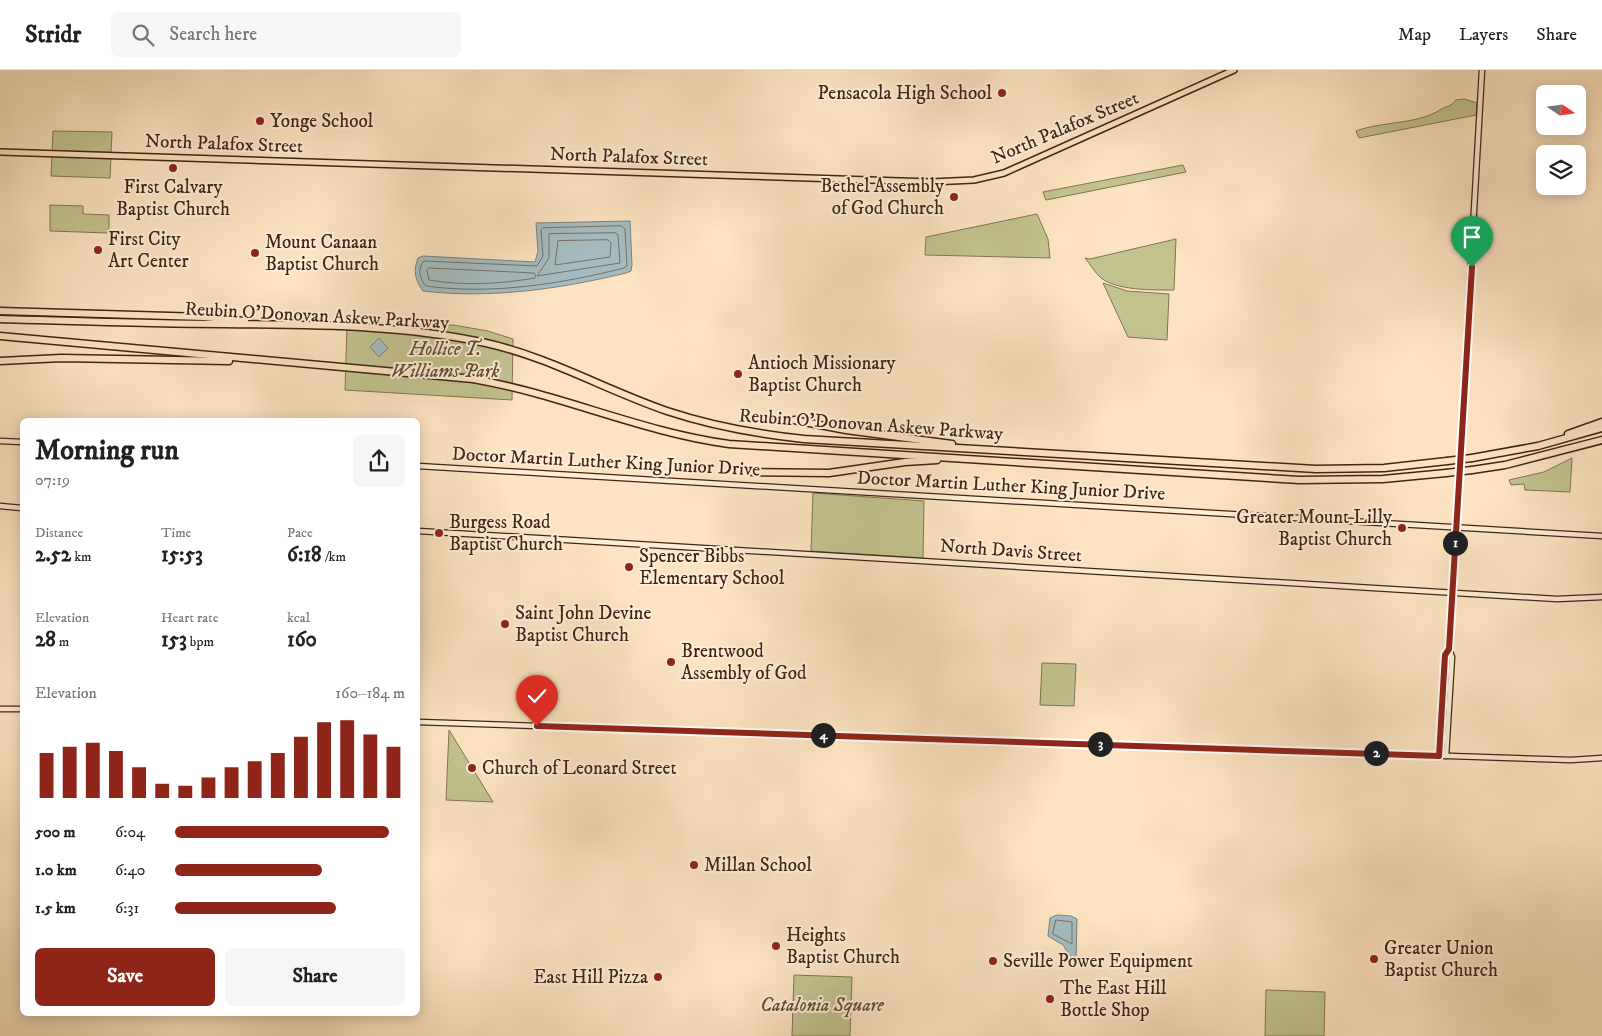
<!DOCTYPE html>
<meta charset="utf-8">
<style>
:root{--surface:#fff;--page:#f6f6f6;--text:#202124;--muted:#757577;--line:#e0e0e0;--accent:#8f2418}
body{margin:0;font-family:"IM FELL DW Pica",serif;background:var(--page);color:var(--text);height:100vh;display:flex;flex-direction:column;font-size:19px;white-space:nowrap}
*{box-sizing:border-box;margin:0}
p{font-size:16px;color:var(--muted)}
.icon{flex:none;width:28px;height:28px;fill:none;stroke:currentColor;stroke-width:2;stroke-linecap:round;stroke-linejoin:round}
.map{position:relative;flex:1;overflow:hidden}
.drawer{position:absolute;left:20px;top:348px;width:400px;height:598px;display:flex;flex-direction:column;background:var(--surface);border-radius:8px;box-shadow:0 2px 12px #0003}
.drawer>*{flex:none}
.needle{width:32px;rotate:103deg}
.fabs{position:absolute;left:1536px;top:15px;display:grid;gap:10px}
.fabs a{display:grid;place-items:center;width:50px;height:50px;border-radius:8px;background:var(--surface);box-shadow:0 2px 12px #0003;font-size:25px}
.pin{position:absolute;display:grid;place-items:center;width:42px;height:42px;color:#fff;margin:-51px -21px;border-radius:50% 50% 50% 0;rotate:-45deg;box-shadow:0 0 5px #0007}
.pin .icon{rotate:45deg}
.km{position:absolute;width:25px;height:25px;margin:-12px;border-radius:50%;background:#222;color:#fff;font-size:14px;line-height:25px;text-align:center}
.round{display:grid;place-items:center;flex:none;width:52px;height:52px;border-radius:8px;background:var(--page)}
.overview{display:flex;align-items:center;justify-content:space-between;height:85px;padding:0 15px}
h1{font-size:28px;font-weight:700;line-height:38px}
.figures{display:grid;grid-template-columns:repeat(3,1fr);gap:8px;height:85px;padding:5px 15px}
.figures div{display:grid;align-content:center}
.figures b{font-size:21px;font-weight:700}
.figures small{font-size:14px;font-weight:400}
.figures p{font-size:14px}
.chart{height:140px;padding:10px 15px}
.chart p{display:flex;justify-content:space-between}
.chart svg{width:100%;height:90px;margin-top:5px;stroke:var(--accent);stroke-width:6}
.cta{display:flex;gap:10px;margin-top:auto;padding:10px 15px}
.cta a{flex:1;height:58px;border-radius:8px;background:var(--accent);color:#fff;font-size:20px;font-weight:700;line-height:58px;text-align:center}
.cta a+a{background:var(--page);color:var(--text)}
ul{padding:0 15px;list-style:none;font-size:16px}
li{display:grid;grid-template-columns:80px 60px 1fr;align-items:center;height:38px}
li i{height:12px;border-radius:6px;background:var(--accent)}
header{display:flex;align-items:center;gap:30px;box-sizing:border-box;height:70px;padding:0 25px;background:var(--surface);border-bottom:1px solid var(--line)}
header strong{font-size:24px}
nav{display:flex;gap:28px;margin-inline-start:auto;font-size:18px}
.search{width:350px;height:45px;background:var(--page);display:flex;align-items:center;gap:12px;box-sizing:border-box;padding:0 18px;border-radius:8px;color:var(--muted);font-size:19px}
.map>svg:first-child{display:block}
.green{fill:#c3c390;stroke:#827451}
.water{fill:#a5bbbf;stroke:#7d7f7a}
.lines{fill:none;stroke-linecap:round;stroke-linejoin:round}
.shore{stroke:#737068;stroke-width:1}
.secondary-casing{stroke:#412512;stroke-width:7}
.primary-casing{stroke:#412512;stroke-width:8}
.motorway-casing{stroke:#412512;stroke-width:9}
.secondary{stroke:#feedd7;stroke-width:4.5}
.primary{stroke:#fde3c1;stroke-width:5}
.motorway{stroke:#fde3c1;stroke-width:6}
.motorway-bridge-casing{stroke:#412512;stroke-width:9;stroke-linecap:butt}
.motorway-bridge{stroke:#fde3c1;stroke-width:6}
.route-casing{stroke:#fff;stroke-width:10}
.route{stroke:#8f2418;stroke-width:6}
.poi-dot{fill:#8f2418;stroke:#feedd7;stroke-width:2}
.labels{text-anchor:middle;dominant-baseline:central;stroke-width:4;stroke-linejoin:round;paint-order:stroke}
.poi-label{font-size:19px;fill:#412512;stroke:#feedd7;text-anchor:start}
.street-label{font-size:19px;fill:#412512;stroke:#feedd7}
.park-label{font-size:19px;font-style:italic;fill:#624c32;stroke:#feedd7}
</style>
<header>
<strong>Stridr</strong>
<div class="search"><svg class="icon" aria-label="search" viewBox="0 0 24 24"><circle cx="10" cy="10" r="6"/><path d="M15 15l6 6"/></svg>Search here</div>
<nav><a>Map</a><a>Layers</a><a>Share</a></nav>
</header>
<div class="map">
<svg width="1602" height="966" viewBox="0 0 1602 966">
<rect width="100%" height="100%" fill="#fde3c1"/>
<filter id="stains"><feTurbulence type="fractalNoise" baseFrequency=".004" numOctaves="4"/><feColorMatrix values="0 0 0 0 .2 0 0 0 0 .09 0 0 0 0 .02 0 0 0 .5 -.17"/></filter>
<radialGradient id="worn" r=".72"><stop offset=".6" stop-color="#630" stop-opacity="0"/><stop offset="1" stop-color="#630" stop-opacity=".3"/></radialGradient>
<!-- green -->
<g class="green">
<path d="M1464,29L1477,33L1476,45L1359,68L1356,61C1383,51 1415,55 1440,40C1446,36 1451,37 1456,30Z"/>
<path d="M53,61L112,62L110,108L51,106Z"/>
<path d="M1183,95L1186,102L1046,130L1043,122Z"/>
<path d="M50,135L83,136V144L109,145V163L50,161Z"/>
<path d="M1037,144L1048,169L1050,188L925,185L926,167Z"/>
<path d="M1176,169L1174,220C1155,220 1113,221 1099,206C1094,201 1090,194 1085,188L1090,189Z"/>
<path d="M1103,213L1127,221L1169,224L1167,270L1128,267Z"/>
<path d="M453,255L488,261L513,269L512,330L345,320L347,256Z"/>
<path d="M1572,388L1570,422L1525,420L1524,414L1511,415L1509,410L1544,402Z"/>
<path d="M813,423L924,431L923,488L811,481Z"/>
<path d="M1042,593L1076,594L1074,636L1040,635Z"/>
<path d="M449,660L493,732L446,730Z"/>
<path d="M794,905L852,907L850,966H792Z"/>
<path d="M1266,920L1325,922L1324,966H1265Z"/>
</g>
<!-- water -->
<g class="water">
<path d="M630,151L632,195L631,201L626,203C560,219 490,229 423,221C415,210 413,201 418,188L423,186L535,192L538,181L536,153Z"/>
<path d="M379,268L388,278L379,287L370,277Z"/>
<path d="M1057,845L1071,846L1077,849L1076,890L1072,889L1063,875L1048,866L1050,848Z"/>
</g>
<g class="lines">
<!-- shore -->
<g class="shore">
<path d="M622,156L625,159L627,196L624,198C561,214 491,225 426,216C420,210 417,198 424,191L537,196L543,186L541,160L543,158Z"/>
<path d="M616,163L618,165L620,193L537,206L549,188V164Z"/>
<path d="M608,170L611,173L610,187L555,195L558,171Z"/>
<path d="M429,198L534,203L536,206L535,208C501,214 463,216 429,210L427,200Z"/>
<path d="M1056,850L1072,852V874L1053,864Z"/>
</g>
<!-- secondary casing -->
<g class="secondary-casing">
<g id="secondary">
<path d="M0,371L22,372"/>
<path d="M418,396L1602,466"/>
<path d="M0,436L22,438"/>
<path d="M418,461L1557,529L1602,527"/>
<path d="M0,639H22"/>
<path d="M418,652L1450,686L1571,690L1602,688"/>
<path d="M1439,686L1445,585L1449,579"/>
<path d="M1446,686L1452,587L1449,579L1482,0"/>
</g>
</g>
<!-- primary casing -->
<g class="primary-casing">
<path id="primary" d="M0,82L931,112L974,110L1004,103L1234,0"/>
</g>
<!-- motorway casing -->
<g class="motorway-casing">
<g id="motorway">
<path d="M0,241L204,247L245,251"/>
<path d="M0,249C74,251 148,254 223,254C310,255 400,254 486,273C549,287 606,320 667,341C712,356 757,364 804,369L1316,399L1384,398L1447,391"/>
<path d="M0,266L473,309C560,324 641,362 729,374L1299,410L1383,409L1446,403"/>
<path d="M0,291L61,288L229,291"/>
<path d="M794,350L846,360L952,374"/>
<path d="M1568,364L1602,352"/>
<path d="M1472,388L1538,376L1602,358"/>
<path d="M1472,400L1505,395L1602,370"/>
<path d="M752,402L829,403L905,392L937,390"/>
</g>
</g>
<!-- secondary -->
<use href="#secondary" class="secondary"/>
<!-- primary -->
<use href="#primary" class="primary"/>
<!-- motorway -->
<use href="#motorway" class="motorway"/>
<!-- motorway-bridge casing -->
<g class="motorway-bridge-casing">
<g id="motorway-bridge">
<path d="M1447,391L1472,388"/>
<path d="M1446,403L1472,400"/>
</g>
</g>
<!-- motorway-bridge -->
<use href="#motorway-bridge" class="motorway-bridge"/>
</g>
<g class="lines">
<!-- route casing -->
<g class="route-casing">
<path id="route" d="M537,656L1439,686L1445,585L1449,579L1472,197"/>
</g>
<!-- route -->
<use href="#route" class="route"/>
</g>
<!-- markers -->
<g class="poi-dot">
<circle cx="1002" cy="23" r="5"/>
<circle cx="260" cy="51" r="5"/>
<circle cx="173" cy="98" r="5"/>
<circle cx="954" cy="127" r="5"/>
<circle cx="98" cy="180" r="5"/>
<circle cx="255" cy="183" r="5"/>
<circle cx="738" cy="304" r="5"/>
<circle cx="1402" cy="458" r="5"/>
<circle cx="439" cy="463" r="5"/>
<circle cx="629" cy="497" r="5"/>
<circle cx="505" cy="554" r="5"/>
<circle cx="671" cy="592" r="5"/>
<circle cx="472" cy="698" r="5"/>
<circle cx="694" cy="795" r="5"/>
<circle cx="776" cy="876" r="5"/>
<circle cx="1374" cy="889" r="5"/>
<circle cx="993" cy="891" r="5"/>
<circle cx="658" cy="907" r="5"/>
<circle cx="1050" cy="929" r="5"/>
</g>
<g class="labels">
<!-- poi labels -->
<g class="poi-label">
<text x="992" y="23" text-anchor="end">Pensacola High School</text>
<text x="270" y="51">Yonge School</text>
<text x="944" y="116" text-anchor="end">Bethel Assembly<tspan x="944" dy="22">of God Church</tspan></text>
<text x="173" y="117" text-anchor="middle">First Calvary<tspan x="173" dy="22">Baptist Church</tspan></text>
<text x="108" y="169">First City<tspan x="108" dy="22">Art Center</tspan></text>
<text x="265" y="172">Mount Canaan<tspan x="265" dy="22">Baptist Church</tspan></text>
<text x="748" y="293">Antioch Missionary<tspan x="748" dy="22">Baptist Church</tspan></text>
<text x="1392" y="447" text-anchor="end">Greater Mount Lilly<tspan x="1392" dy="22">Baptist Church</tspan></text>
<text x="449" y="452">Burgess Road<tspan x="449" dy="22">Baptist Church</tspan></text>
<text x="639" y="486">Spencer Bibbs<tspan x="639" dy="22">Elementary School</tspan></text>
<text x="515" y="543">Saint John Devine<tspan x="515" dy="22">Baptist Church</tspan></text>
<text x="681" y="581">Brentwood<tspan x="681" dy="22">Assembly of God</tspan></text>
<text x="482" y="698">Church of Leonard Street</text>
<text x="704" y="795">Millan School</text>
<text x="786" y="865">Heights<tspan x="786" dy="22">Baptist Church</tspan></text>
<text x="1384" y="878">Greater Union<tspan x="1384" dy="22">Baptist Church</tspan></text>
<text x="1003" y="891">Seville Power Equipment</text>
<text x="648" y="907" text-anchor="end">East Hill Pizza</text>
<text x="1060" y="918">The East Hill<tspan x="1060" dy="22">Bottle Shop</tspan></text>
</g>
<!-- street labels -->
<g class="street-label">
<text transform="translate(1065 58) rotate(-23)">North Palafox Street</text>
<text transform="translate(224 74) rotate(2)">North Palafox Street</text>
<text transform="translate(629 87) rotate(2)">North Palafox Street</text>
<text transform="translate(317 246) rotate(3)">Reubin O'Donovan Askew Parkway</text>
<text transform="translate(871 355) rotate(4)">Reubin O'Donovan Askew Parkway</text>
<text transform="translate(606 392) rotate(3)">Doctor Martin Luther King Junior Drive</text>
<text transform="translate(1011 416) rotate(3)">Doctor Martin Luther King Junior Drive</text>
<text transform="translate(1011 481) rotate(4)">North Davis Street</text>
</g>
<!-- park labels -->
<g class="park-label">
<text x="445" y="279">Hollice T.<tspan x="445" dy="22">Williams Park</tspan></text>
<text x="822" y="935">Catalonia Square</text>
</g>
</g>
<rect width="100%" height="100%" filter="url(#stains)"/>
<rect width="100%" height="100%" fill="url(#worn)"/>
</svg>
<div class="fabs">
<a><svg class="needle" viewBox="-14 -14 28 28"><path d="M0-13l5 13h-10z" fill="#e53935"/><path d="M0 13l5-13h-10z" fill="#757577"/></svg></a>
<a><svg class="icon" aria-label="layers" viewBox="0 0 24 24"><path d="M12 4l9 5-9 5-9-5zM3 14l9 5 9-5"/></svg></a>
</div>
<div class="pin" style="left:1472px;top:197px;background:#1e9e55"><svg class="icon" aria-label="arrive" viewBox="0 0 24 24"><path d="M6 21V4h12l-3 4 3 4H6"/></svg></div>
<div class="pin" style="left:537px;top:656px;background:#d93025"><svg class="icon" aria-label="check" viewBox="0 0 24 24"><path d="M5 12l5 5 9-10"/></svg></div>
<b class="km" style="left:1455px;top:473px">1</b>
<b class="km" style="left:1376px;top:683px">2</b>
<b class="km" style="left:1100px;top:674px">3</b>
<b class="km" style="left:823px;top:665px">4</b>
<section class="drawer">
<div class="overview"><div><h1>Morning run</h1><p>07:19</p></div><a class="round"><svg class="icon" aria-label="share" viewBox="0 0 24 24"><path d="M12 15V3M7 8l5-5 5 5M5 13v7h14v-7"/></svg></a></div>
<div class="figures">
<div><p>Distance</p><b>2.52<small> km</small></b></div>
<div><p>Time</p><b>15:53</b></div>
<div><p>Pace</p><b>6:18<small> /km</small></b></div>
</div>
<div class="figures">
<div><p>Elevation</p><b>28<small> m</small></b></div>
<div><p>Heart rate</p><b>153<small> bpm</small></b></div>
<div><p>kcal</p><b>160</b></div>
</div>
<div class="chart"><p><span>Elevation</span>160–184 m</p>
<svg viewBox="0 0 160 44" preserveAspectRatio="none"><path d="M5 44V22M15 44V19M25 44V17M35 44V21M45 44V29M55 44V37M65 44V38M75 44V34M85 44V29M95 44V26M105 44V22M115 44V14M125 44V7M135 44V6M145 44V13M155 44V19"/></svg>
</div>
<ul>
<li><b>500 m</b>6:04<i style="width:93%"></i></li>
<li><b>1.0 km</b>6:40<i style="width:64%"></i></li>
<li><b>1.5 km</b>6:31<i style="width:70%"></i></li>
</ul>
<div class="cta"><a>Save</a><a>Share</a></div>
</section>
</div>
